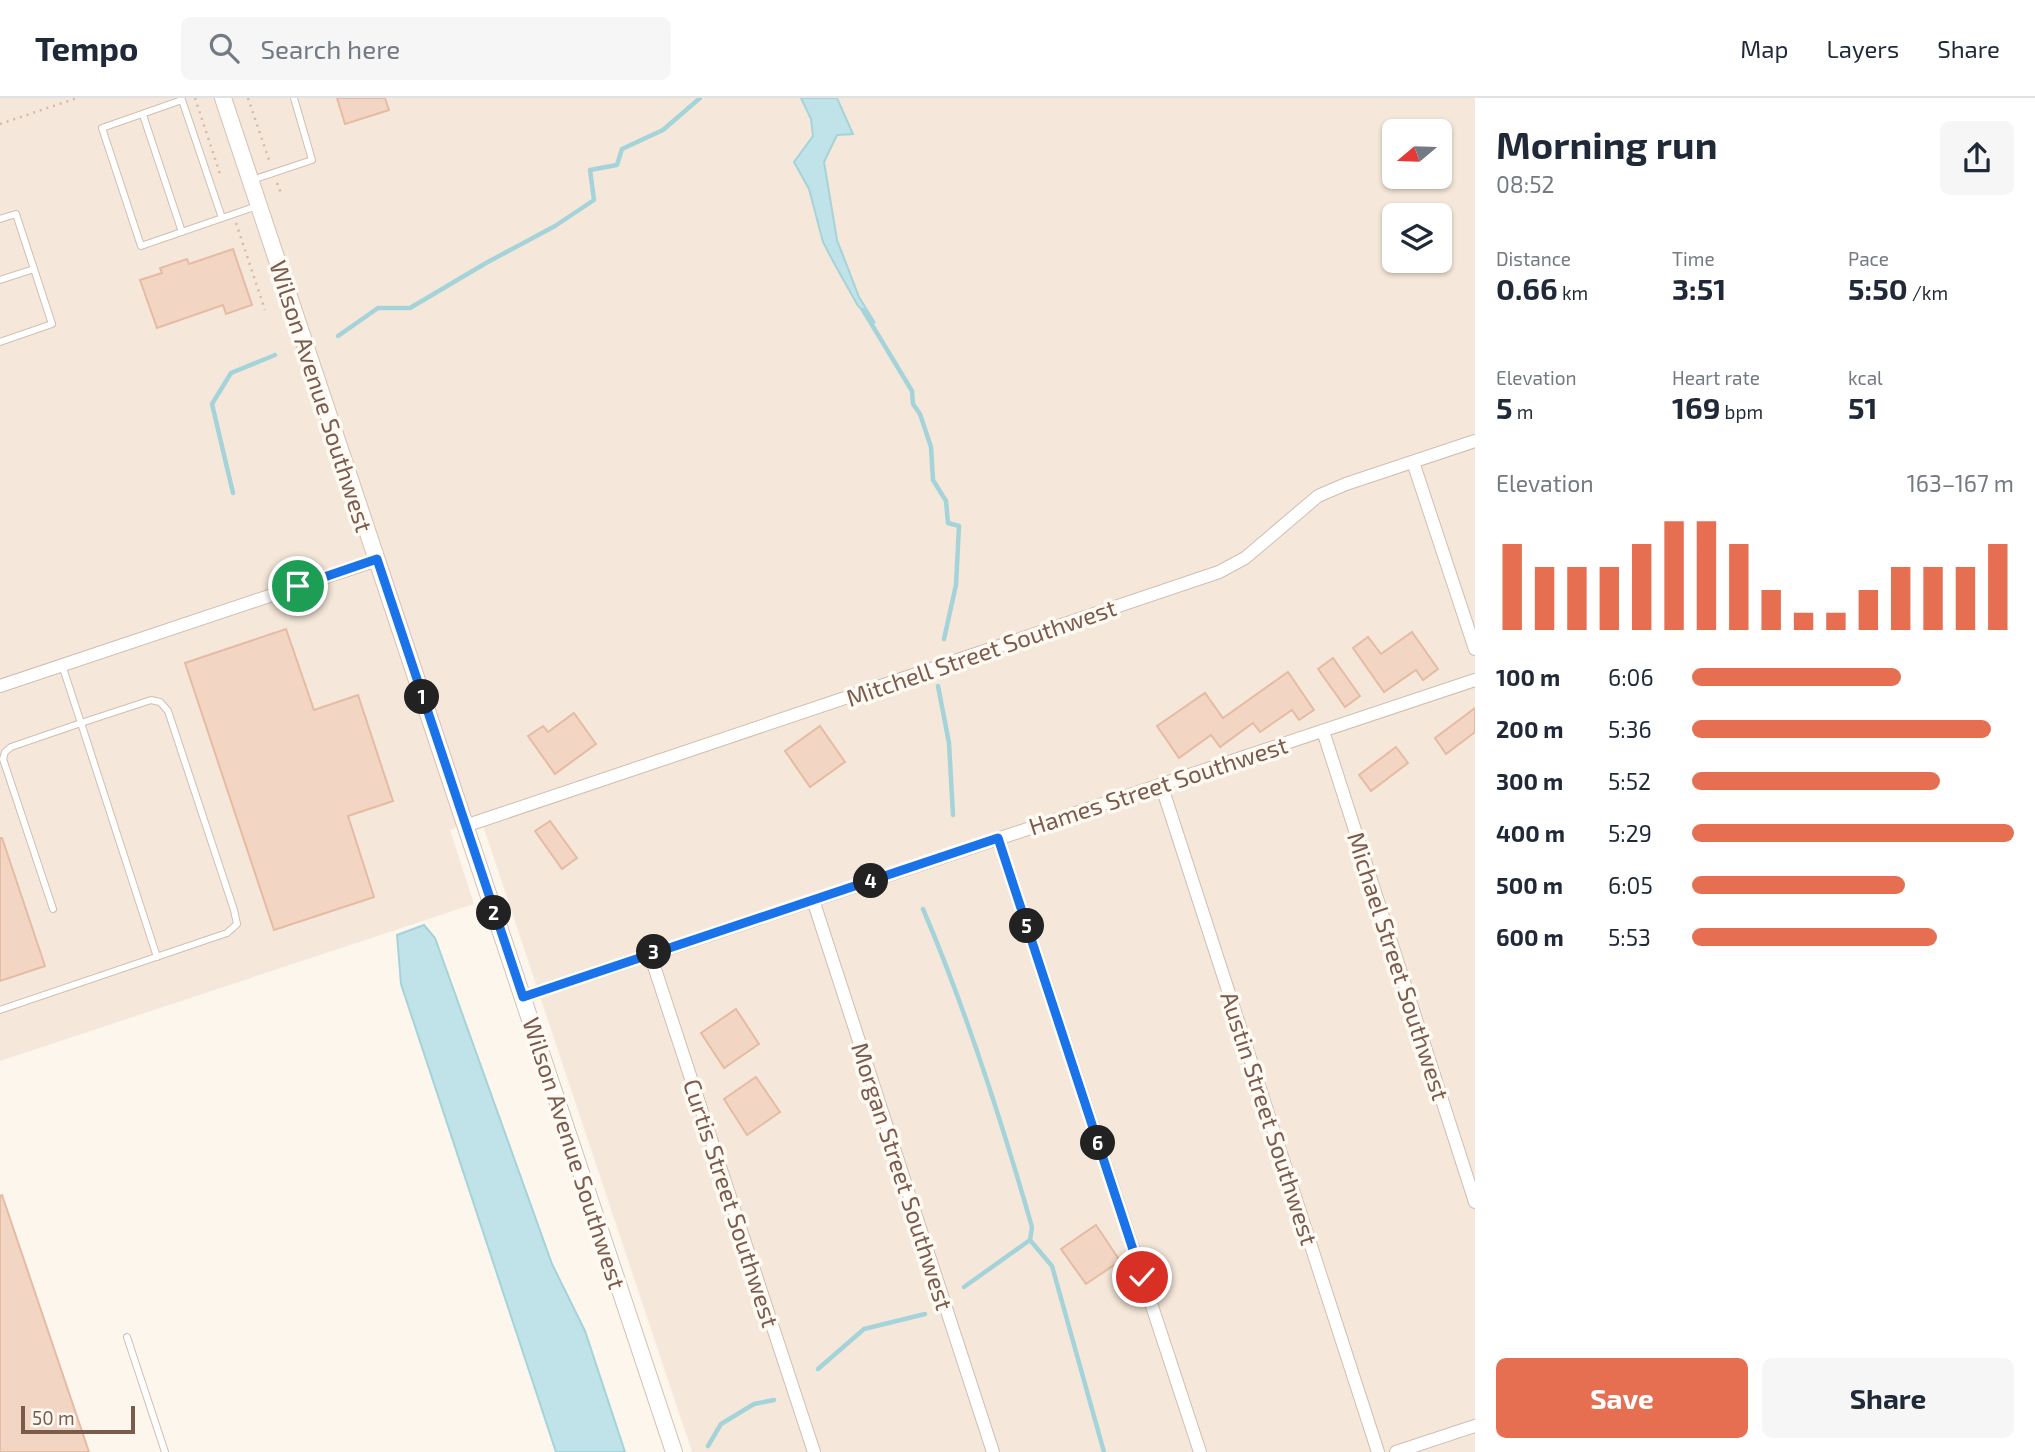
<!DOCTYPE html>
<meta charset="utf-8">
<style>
:root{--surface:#fff;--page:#f6f6f7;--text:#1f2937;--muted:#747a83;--line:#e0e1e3;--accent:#e76f51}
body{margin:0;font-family:"Exo 2",sans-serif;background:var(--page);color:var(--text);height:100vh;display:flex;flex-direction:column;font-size:26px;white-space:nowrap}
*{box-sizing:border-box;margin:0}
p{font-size:23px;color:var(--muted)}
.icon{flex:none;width:38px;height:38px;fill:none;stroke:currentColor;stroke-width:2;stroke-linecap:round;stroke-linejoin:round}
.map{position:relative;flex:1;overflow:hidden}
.drawer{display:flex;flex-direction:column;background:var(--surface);width:560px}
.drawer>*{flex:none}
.needle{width:46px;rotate:251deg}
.fabs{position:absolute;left:1382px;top:21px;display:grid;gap:14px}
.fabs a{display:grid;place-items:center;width:70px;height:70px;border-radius:10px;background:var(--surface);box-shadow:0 2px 5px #0004;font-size:35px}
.scale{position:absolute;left:21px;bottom:18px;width:114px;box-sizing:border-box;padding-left:7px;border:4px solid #7a5c4d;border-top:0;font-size:19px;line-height:24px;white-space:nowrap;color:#7a5c4d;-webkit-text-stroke:5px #fffaf3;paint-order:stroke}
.pin{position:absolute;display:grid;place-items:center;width:60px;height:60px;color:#fff;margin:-30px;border:4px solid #fff;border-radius:50%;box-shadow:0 2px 7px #0007}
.km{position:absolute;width:35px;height:35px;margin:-18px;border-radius:50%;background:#222;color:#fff;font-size:19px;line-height:35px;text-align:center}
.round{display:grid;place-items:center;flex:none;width:74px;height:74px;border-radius:10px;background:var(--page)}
.head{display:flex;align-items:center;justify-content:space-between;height:119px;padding:0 21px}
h1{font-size:38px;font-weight:700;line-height:52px}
.metrics{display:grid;grid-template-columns:repeat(3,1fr);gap:10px;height:119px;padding:7px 21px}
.metrics div{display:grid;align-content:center}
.metrics b{font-size:30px;font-weight:700}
.metrics small{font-size:19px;font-weight:400}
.metrics p{font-size:19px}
.chart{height:196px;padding:14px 21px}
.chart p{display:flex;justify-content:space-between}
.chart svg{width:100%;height:126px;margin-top:7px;stroke:var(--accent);stroke-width:6}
.action{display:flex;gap:14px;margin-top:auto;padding:14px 21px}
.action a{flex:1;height:80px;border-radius:10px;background:var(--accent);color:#fff;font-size:28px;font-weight:700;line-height:80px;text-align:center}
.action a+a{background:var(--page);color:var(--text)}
ul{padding:0 21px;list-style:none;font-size:23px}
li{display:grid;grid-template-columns:112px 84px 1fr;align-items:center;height:52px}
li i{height:18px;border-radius:9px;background:var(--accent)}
header{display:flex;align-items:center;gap:42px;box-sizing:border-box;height:98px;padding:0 35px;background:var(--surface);border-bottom:2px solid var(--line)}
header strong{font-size:33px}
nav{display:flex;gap:38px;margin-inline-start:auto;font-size:24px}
.search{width:490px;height:63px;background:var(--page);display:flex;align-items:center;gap:18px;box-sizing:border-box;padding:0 24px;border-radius:10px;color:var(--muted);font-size:26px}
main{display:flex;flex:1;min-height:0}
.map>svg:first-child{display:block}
.residential{fill:#f5e8da;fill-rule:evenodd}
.water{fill:#bfe3e8;stroke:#a5d3da;stroke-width:2}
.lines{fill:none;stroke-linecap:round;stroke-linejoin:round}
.stream{stroke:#a5d3da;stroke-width:4.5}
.building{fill:#f3d5c3;stroke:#e6bba3;stroke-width:2}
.lane-casing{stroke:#d1beb0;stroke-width:8}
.street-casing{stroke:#d1beb0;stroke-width:14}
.secondary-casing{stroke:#d6c0b0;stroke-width:18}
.path{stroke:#d9b8a5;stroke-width:2.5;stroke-dasharray:2 5;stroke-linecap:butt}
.lane{stroke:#fff;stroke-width:6}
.street{stroke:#fff;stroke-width:12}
.secondary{stroke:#fff;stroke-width:16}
.route-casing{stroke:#fff;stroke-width:14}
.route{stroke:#1a73e8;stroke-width:9}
.labels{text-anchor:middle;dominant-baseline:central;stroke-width:7;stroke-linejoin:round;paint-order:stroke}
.street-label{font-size:24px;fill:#7a5c4d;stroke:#fffaf3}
</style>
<header>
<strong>Tempo</strong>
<div class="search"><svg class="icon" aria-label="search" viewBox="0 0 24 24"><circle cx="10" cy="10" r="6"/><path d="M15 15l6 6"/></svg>Search here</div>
<nav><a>Map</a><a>Layers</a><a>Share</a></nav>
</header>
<main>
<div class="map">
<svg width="1475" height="1354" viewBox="0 0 1475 1354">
<rect width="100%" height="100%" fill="#fdf6ec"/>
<!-- residential -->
<path class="residential" d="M0,0H1475V1354H692L481,722L450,732L474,806L0,963ZM1395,33H1440V79H1395ZM1395,117H1440V163H1395Z"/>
<!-- water -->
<g class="water">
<path d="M801,0H837L853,36L837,37L824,64L837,142L859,199L875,225L858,208L834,165L823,144L809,91L794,64L813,38L811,21Z"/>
<path d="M424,827L435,840L552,1166L585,1233L625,1354H556L401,886L397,837Z"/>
</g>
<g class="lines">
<!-- stream -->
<g class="stream">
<path d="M863,212L912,293L913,306L920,316L931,349L933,382L946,403L948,425L959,428L956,487L944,541"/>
<path d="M338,238L378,210H410L486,165L555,128L594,102L590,72L617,67L622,51L663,32L700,0"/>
<path d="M233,395L212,306L231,275L275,257"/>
<path d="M938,588L949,645L953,717"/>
<path d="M923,811C967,914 1001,1021 1032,1129L1030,1142L964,1189"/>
<path d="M1030,1142L1052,1168L1104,1354"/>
<path d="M818,1271L864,1231L925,1216"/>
<path d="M708,1348L721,1326L754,1306L774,1302"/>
</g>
</g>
<!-- building -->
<g class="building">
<path d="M337,0H385L389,12L345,26Z"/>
<path d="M233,151L252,207L226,216L223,207L157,230L140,182L162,175L160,170L187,161L189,166Z"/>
<path d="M286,531L314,612L358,597L393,703L348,718L374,799L274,832L185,565Z"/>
<path d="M1412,534L1438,571L1423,582L1416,572L1384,594L1353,550L1368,539L1381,556Z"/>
<path d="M1333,560L1360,598L1345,609L1318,571Z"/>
<path d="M1288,574L1314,612L1299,622L1292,612L1260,634L1253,625L1220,649L1211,637L1179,660L1157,628L1205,595L1223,620Z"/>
<path d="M1475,610V634L1446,656L1435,640Z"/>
<path d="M574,615L596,646L555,676L528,638L543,628L548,634Z"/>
<path d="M820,628L845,664L810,689L785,653Z"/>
<path d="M1396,649L1408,665L1371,693L1359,677Z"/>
<path d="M550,723L577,760L562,771L535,733Z"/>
<path d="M0,740H2L45,868L0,883Z"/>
<path d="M736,911L759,946L724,970L701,935Z"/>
<path d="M756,979L780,1014L747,1037L724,1001Z"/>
<path d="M2,1097L89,1354H0V1098Z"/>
<path d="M1096,1127L1120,1163L1086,1186L1061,1151Z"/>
</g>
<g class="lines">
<!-- lane casing -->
<g class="lane-casing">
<g id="lane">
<path d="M143,17L182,134"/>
<path d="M252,82L312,62L294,0"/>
<path d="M222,120L182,2L102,30L141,148L257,108"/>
<path d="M0,121L16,116L52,226L0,244"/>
<path d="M0,182L34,171"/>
<path d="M53,811L3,661L5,654L11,649L81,625L157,859"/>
<path d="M0,912L227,835L237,826L234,812L168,613L160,604L151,602L81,625L62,567"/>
<path d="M127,1239L165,1354"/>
</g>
</g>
<!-- street casing -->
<g class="street-casing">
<g id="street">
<path d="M1413,364L1475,551"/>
<path d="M0,588L377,462"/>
<path d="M1323,633L1475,1104"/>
<path d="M1161,686L1378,1354"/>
<path d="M465,728L1219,474L1245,460L1318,398L1346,386L1475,343"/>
<path d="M998,740L1200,1354"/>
<path d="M813,802L993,1354"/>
<path d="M650,856L814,1354"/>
<path d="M523,899L1475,582"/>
<path d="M1396,1354L1475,1328"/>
</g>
</g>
<!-- secondary casing -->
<g class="secondary-casing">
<path id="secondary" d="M223,0L674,1354"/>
</g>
<!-- path -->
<g class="path">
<path d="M195,0L220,76"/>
<path d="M248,0L270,65"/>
<path d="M0,26L77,0"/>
<path d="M277,85L282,98"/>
<path d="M236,125L265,212"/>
</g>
<!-- lane -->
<use href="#lane" class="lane"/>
<!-- street -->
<use href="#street" class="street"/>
<!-- secondary -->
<use href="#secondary" class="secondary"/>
</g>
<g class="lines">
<!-- route casing -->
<g class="route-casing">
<path id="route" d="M298,488L377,461L523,899L998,740L1142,1179"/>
</g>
<!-- route -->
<use href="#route" class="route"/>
</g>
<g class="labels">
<!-- street labels -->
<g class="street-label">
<text transform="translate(322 298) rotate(72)">Wilson Avenue Southwest</text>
<text transform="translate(981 554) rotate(-19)">Mitchell Street Southwest</text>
<text transform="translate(1158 687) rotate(-18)">Hames Street Southwest</text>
<text transform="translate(1399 868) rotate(72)">Michael Street Southwest</text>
<text transform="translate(1270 1020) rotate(72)">Austin Street Southwest</text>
<text transform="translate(575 1055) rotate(72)">Wilson Avenue Southwest</text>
<text transform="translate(903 1078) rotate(72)">Morgan Street Southwest</text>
<text transform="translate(732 1105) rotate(72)">Curtis Street Southwest</text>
</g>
</g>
</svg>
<div class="fabs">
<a><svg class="needle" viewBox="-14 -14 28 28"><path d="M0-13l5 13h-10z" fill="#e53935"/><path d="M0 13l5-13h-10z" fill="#747a83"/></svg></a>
<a><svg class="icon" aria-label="layers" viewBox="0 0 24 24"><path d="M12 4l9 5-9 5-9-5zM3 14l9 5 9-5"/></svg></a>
</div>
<div class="scale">50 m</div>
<div class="pin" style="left:298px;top:488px;background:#1e9e55"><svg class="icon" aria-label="arrive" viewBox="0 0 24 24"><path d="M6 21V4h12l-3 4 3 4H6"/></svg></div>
<div class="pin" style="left:1142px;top:1179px;background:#d93025"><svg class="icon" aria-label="check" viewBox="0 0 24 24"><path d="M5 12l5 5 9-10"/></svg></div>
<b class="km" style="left:422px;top:599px">1</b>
<b class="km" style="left:494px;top:815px">2</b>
<b class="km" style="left:654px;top:854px">3</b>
<b class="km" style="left:871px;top:783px">4</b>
<b class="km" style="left:1027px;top:828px">5</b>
<b class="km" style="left:1098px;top:1045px">6</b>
</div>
<section class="drawer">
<div class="head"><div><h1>Morning run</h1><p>08:52</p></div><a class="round"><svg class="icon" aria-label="share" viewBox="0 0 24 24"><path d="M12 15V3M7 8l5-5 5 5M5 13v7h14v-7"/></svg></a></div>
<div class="metrics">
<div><p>Distance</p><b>0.66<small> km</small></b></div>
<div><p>Time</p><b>3:51</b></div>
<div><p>Pace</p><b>5:50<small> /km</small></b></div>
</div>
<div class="metrics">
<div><p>Elevation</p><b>5<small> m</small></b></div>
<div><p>Heart rate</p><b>169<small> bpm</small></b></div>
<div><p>kcal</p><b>51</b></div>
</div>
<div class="chart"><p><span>Elevation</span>163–167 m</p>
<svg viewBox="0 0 160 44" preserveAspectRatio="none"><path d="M5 44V14M15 44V22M25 44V22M35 44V22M45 44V14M55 44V6M65 44V6M75 44V14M85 44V30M95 44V38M105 44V38M115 44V30M125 44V22M135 44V22M145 44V22M155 44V14"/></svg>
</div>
<ul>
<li><b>100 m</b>6:06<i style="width:65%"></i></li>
<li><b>200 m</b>5:36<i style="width:93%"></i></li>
<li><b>300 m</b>5:52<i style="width:77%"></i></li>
<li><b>400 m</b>5:29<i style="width:100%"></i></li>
<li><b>500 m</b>6:05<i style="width:66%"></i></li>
<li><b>600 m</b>5:53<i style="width:76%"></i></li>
</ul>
<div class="action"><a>Save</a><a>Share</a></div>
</section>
</main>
